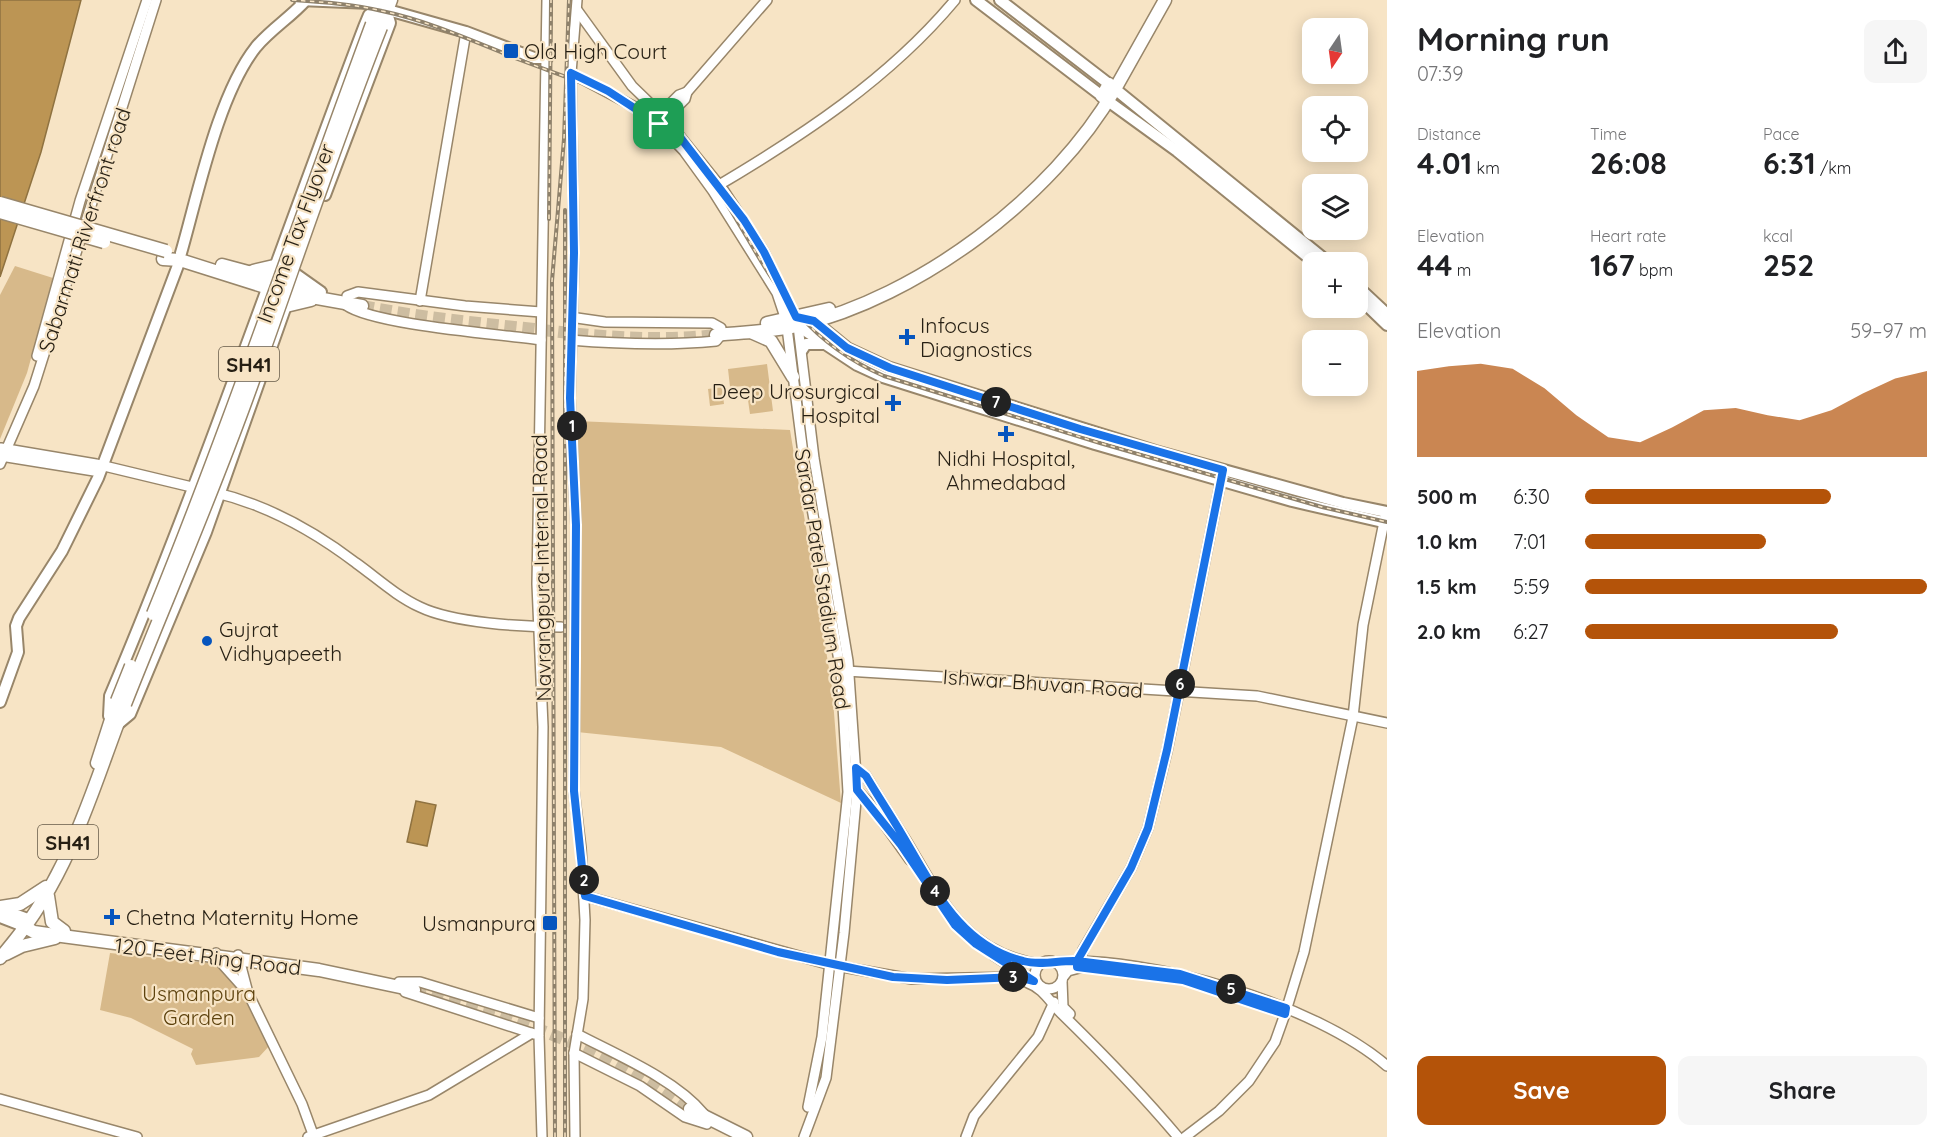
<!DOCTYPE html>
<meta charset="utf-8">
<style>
:root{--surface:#fff;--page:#f6f6f6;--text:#202124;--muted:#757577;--accent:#b45309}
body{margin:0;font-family:Quicksand,sans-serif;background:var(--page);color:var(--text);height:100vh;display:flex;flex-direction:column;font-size:22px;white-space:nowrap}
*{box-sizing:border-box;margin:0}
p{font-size:20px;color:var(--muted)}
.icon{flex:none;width:33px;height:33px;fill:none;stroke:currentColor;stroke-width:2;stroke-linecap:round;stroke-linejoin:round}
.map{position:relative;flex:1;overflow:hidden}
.sheet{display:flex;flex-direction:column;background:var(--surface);width:570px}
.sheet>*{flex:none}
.needle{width:39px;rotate:193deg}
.tools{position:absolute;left:1302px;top:18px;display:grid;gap:12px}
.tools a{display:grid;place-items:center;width:66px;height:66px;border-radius:12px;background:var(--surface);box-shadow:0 3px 15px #0003;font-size:30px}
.pin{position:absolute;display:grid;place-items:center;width:51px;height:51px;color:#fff;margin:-26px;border-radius:12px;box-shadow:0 3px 9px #0006}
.km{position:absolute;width:30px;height:30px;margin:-15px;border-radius:50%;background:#222;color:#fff;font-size:16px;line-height:30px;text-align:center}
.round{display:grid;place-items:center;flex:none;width:63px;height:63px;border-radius:12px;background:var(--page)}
.headline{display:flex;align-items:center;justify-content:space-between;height:102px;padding:0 30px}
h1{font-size:33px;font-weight:700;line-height:45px}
.figures{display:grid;grid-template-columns:repeat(3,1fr);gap:9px;height:102px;padding:6px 30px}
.figures div{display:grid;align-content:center}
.figures b{font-size:30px;font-weight:700}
.figures small{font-size:16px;font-weight:400}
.figures p{font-size:16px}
.chart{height:168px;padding:12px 30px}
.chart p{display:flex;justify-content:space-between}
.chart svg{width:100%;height:108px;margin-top:6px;fill:var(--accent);opacity:.7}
.cta{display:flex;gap:12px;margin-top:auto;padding:12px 30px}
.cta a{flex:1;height:69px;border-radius:12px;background:var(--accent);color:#fff;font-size:24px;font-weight:700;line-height:69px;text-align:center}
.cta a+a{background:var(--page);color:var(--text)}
ul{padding:0 30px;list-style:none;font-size:20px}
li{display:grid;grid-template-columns:96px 72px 1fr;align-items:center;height:45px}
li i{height:15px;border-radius:8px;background:var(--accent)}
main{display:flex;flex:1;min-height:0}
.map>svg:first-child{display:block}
.green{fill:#d7b98a}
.water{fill:#bc9554;stroke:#8f7240;stroke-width:1.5}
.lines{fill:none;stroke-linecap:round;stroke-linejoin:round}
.primary-tunnel{stroke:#cdbda1;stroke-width:12;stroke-dasharray:12 6;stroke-linecap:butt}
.tertiary-casing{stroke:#98866a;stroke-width:12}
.secondary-casing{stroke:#98866a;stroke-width:14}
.primary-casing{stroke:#98866a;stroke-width:15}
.tertiary{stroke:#fff;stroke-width:9}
.secondary{stroke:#fff;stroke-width:10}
.primary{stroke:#fff;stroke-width:12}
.rail-casing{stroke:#8e816b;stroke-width:4}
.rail{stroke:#f7e4c5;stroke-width:1.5;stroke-dasharray:4.5;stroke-linecap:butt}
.primary-bridge-casing{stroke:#98866a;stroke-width:15;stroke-linecap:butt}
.primary-bridge{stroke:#fff;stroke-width:12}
.route-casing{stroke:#fff;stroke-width:12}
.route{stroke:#1a73e8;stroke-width:8}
.poi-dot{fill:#0655be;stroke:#f7e4c5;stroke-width:2}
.labels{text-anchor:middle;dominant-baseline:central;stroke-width:4.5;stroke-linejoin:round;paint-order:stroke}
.shield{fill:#f7e4c5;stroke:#655a48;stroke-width:1.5}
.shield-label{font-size:20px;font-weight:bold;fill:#261f13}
.poi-label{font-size:21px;fill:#261f13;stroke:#f7e4c5;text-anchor:start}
.street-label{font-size:21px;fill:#261f13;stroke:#f7e4c5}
.park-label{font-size:21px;fill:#5d420d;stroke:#f7e4c5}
</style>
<main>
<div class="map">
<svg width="1387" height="1137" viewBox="0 0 1387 1137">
<rect width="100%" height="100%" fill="#f7e4c5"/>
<!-- green -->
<g class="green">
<path d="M15,266L53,278L27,373L0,439V295Z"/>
<path d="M767,364L773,411L750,414L746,386L730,387L728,369Z"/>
<path d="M722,387L724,404L710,406L708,389Z"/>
<path d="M576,421L790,430L832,687L841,803L721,747L577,732Z"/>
<path d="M110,953L208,963C242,976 255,1015 270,1045L259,1057L196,1065L191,1054L193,1049L131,1018L100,1010Z"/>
</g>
<!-- water -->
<g class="water">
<path d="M0,0H81L41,152L0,277Z"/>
<path d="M416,801L436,805L427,846L407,842Z"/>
</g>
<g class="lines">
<!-- primary-tunnel -->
<g class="primary-tunnel">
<path d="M362,306C419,317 476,323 534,329C593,336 655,342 716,335"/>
<path d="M414,990C472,1007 529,1023 584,1048C623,1065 659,1091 693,1115"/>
</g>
<!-- tertiary casing -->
<g class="tertiary-casing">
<g id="tertiary">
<path d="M577,10L632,86L666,119L724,191L764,252L798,326L814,458L848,661L857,790L844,933L826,1078L804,1137"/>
<path d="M571,73L633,106L659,125L684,151L713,191L777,293L786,320L805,469L841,672L848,792L822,1037L808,1107"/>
<path d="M657,117L679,95L687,92"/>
<path d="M663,121L685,99L687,92L767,0"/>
<path d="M714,188C802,136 889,79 955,0"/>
<path d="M347,296L358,292L465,306L541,312"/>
<path d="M420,301L466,32"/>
<path d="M346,305C374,325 500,334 541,340"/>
<path d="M570,317L605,322L712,323L721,328"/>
<path d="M570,340C619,344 667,346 716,341L721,335"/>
<path d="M37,356L80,201L147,0"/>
<path d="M1,448L96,464L200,489"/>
<path d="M0,456L94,471L103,467"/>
<path d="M0,464L34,386L156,0"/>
<path d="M213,492C265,504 314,531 356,563C377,578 396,596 420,607C453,623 523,627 561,627"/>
<path d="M846,671L1257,696L1387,723"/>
<path d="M853,767L866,776C879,798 893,820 907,842C942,901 964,952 1039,964"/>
<path d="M855,788L870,804L910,860"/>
<path d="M585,896L831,965L912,979L1018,977L1034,981"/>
<path d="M216,953V957L242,986"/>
<path d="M238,955L248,993L302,1104L314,1137"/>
<path d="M993,955L1027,977"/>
<circle cx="1049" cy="975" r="14"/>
<path d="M1056,962C1149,955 1316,1004 1387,1066"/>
<path d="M1078,967L1083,950L1131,868L1148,828L1167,751L1222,475"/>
<path d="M1064,976L1068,971L1083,967"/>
<path d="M1062,981L1063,1007L1070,1014"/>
<path d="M399,982H420L539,1018"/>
<path d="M1028,983C1043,988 1050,1002 1061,1013C1102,1053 1141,1093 1178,1137"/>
<path d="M405,992L534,1034"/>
<path d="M577,1034C617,1055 675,1079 704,1114"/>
<path d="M574,1053L640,1086L685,1117L707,1124"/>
<path d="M0,1099L137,1137"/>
<path d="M308,1137L429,1095L532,1033"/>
<path d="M542,1137L539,1036L543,727L537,584L547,0"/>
<path d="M575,1137L574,1053L583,999L585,920L581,848L574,791L576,525L570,398L574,253L571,73L577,0"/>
<path d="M966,1137L974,1116L1038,1037L1054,1002"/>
<path d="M1185,1137L1219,1111L1249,1081L1275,1042L1285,1014L1304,952L1353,717L1363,625L1385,517"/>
</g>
</g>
<!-- secondary casing -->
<g class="secondary-casing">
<g id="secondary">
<path d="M300,0L370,3L380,1"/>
<path d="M976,0L1102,96"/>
<path d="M1000,0L1109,84"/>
<path d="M388,10L466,32L534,58H547"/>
<path d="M1115,89L1328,262"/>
<path d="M1108,101L1177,151L1314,262"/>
<path d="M325,195L390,23L387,13"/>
<path d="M181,253C198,194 218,95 256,47C271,29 291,17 306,0"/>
<path d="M297,275L321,292"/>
<path d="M1358,287L1387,314"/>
<path d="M1358,297L1387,325"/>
<path d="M808,320L814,321L847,348L890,368L1155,451L1343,503L1387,512"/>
<path d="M798,326L857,365L883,377L1095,444L1292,501L1387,523"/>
<path d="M802,350L806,344H823"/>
<path d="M0,702L18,652L16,626L19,618L62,551L98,478L180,260"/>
<path d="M109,716L110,696C203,476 279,250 364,27L369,15L375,12"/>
<path d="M118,724L130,714L206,532L288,300"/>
<path d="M0,909L25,918"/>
<path d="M0,917L21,925"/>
</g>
</g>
<!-- primary casing -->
<g class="primary-casing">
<g id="primary">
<path d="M372,24L380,0"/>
<path d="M381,27L391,0"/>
<path d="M1115,89L1165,0"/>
<path d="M163,259L180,260L278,291L362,306"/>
<path d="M222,265L315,290"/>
<path d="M253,271L274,266"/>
<path d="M286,306L311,300"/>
<path d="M767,323L829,309"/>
<path d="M753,333L771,341L793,377"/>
<path d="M716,335C742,332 771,332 797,326C919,297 1053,197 1115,89L1109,84L1102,96L1108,101"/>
<path d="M97,763L117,701"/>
<path d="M48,896L52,922L64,931"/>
<path d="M0,907L20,904L46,887"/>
<path d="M21,925L34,932L62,936L319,970L414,990"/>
<path d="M6,954L22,946L55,938"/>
<path d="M0,958C69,881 89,797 125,704"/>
<path d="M690,1109L746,1137"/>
</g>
</g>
<!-- tertiary -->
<use href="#tertiary" class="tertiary"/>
<!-- secondary -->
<use href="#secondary" class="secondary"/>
<!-- primary -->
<use href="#primary" class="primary"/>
<!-- rail casing -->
<g class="rail-casing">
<g id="rail">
<path d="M292,0C322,2 353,4 382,11C430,21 477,43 523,61C591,87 654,103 700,164C763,248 777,329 884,376L1100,443L1322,507L1387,522"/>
<path d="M549,219L551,0"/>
<path d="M555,1137L552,281L564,139L569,0"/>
<path d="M565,1137V210"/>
</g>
</g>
<!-- rail -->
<use href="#rail" class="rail"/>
<!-- primary-bridge casing -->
<g class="primary-bridge-casing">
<g id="primary-bridge">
<path d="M0,203L166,251"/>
<path d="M0,212L104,242"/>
<path d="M153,614C232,420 299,221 372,24"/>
<path d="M117,701L131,666"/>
<path d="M125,704C168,595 215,489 254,378C296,261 335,143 381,27"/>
</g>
</g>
<!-- primary-bridge -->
<use href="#primary-bridge" class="primary-bridge"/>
</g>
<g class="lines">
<!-- route casing -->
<g class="route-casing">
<path id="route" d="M659,124L608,91L571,73L574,253L570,398L576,525L574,791L585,896L778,952L893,977L947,980L1018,977L1034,981L976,944L955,925L901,845L857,790L856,768L866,776C879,798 894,820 907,843C936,892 962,946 1023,961C1041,966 1059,960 1077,961V967L1183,980L1285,1014L1286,1008L1180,974L1077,961L1131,868L1148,828L1167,750L1223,470L1080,429L890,368L847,348L814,321L796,317L764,252L744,220L666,119L659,124"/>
</g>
<!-- route -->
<use href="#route" class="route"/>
</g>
<!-- markers -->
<g class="poi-dot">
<rect x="503" y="43" width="16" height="16" rx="3"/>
<path d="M904 328h6v6h6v6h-6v6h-6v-6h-6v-6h6z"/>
<path d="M890 394h6v6h6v6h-6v6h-6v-6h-6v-6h6z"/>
<path d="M1003 425h6v6h6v6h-6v6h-6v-6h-6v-6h6z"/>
<circle cx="207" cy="641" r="6"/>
<path d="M109 908h6v6h6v6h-6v6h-6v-6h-6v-6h6z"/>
<rect x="542" y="915" width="16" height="16" rx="3"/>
</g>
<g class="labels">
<!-- shield labels -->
<g class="shield">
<rect x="219" y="347" width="60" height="34" rx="4.5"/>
<rect x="38" y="825" width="60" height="34" rx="4.5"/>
</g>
<g class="shield-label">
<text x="249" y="364">SH41</text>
<text x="68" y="842">SH41</text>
</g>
<!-- poi labels -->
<g class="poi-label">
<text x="524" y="51">Old High Court</text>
<text x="920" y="325">Infocus<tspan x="920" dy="24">Diagnostics</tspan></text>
<text x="880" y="391" text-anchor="end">Deep Urosurgical<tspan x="880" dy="24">Hospital</tspan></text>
<text x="1006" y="458" text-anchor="middle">Nidhi Hospital,<tspan x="1006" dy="24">Ahmedabad</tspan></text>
<text x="219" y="629">Gujrat<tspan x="219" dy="24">Vidhyapeeth</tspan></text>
<text x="126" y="917">Chetna Maternity Home</text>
<text x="536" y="923" text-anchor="end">Usmanpura</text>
</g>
<!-- street labels -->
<g class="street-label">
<text transform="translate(84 230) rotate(-72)">Sabarmati Riverfront road</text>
<text transform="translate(295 233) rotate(-70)">Income Tax Flyover</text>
<text transform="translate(541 568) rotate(-91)">Navrangpura Internal Road</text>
<text transform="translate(823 579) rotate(81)">Sardar Patel Stadium Road</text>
<text transform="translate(1043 683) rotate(4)">Ishwar Bhuvan Road</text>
<text transform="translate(208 956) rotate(7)">120 Feet Ring Road</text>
</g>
<!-- park labels -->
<g class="park-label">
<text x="199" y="993">Usmanpura<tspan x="199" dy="24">Garden</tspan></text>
</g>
</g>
</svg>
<div class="tools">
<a><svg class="needle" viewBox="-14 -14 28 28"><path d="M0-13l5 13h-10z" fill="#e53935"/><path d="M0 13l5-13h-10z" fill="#757577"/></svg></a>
<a><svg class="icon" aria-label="locate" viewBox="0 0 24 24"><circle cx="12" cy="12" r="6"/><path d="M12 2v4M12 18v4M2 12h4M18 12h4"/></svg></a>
<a><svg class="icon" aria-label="layers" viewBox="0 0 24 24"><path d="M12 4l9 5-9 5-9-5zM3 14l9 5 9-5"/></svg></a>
<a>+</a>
<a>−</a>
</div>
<div class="pin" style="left:659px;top:124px;background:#1e9e55"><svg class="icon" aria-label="arrive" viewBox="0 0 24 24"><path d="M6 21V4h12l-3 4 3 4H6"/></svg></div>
<b class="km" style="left:572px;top:426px">1</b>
<b class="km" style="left:584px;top:880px">2</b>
<b class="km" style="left:1013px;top:977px">3</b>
<b class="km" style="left:935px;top:891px">4</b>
<b class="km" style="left:1231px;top:989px">5</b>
<b class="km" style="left:1180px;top:684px">6</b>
<b class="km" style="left:996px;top:402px">7</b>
</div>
<section class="sheet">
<div class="headline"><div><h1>Morning run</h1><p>07:39</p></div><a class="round"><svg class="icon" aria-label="share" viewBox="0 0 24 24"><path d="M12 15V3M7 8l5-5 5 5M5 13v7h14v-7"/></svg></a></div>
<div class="figures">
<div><p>Distance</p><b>4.01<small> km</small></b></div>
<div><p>Time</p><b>26:08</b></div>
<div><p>Pace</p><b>6:31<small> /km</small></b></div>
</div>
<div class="figures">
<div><p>Elevation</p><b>44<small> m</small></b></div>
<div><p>Heart rate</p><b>167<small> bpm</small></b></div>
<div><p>kcal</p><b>252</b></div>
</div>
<div class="chart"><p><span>Elevation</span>59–97 m</p>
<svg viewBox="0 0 160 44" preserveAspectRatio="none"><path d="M0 44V9L10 7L20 6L30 8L40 16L50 27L60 36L70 38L80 32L90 25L100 24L110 27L120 29L130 25L140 18L150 12L160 9V44z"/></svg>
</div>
<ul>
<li><b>500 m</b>6:30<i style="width:72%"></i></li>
<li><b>1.0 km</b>7:01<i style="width:53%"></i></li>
<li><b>1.5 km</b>5:59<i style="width:100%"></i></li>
<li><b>2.0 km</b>6:27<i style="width:74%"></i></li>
</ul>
<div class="cta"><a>Save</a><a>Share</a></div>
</section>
</main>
